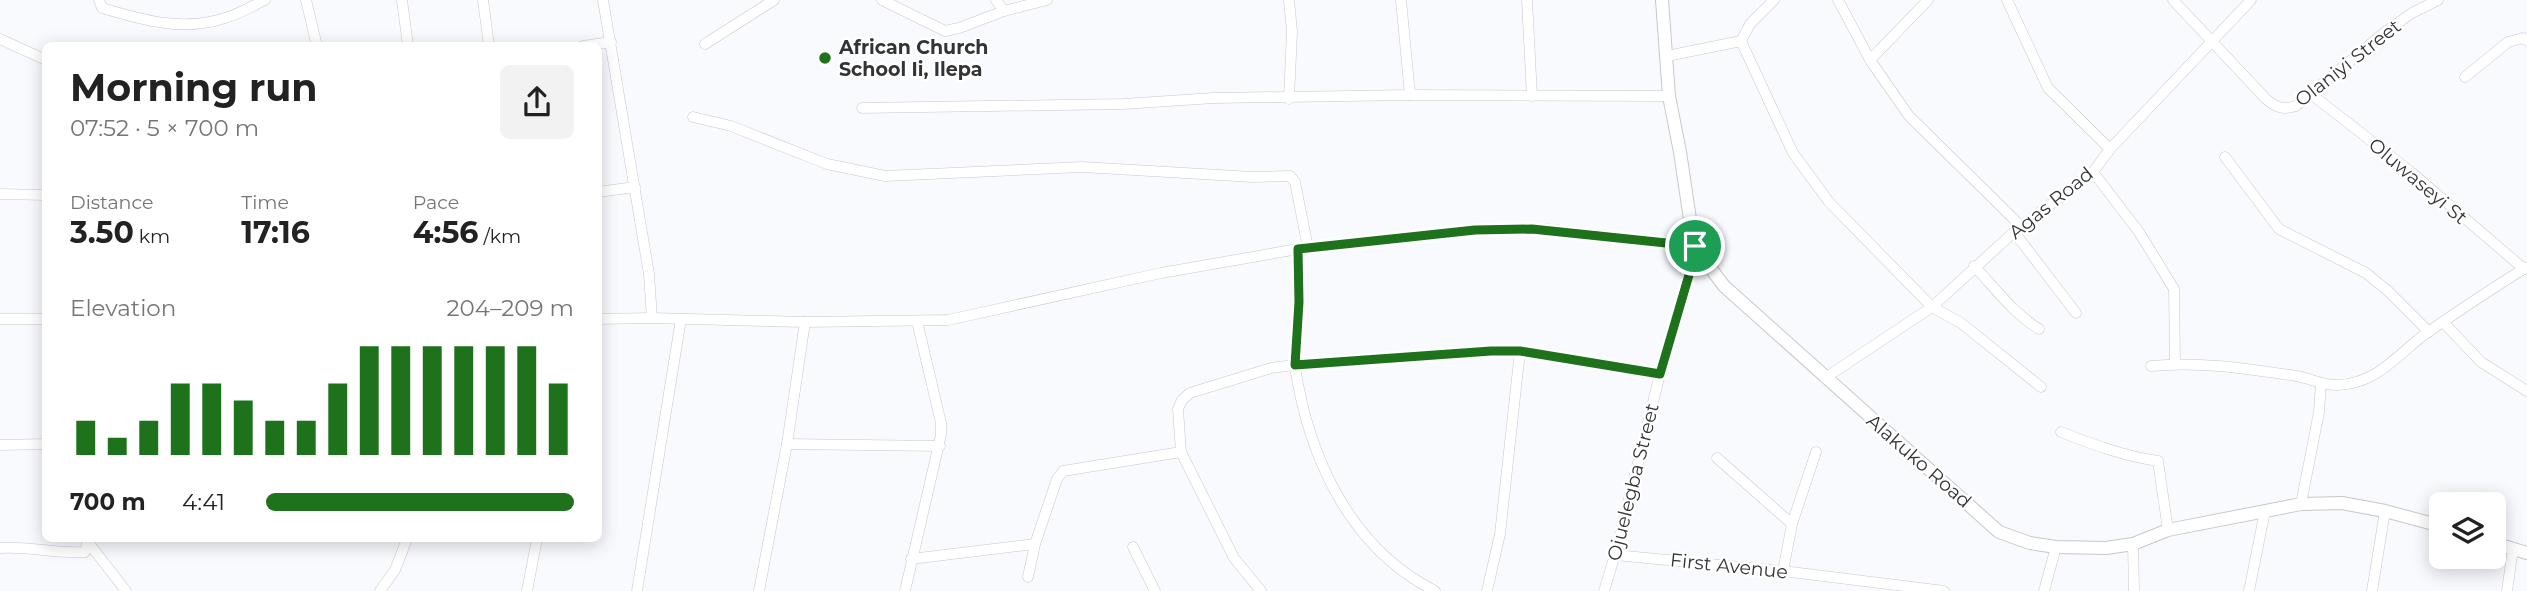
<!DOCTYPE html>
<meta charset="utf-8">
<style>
:root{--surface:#fff;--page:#f2f2f2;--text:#222;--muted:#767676;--accent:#1e721c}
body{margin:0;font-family:Montserrat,sans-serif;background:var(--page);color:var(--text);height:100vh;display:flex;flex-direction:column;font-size:26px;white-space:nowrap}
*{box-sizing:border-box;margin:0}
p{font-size:23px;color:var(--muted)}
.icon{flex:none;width:38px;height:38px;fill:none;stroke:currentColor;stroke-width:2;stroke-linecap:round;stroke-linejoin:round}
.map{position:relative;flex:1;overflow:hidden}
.details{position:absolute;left:42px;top:42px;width:560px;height:500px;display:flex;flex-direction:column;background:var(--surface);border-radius:10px;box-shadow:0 4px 18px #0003}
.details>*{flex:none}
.tools{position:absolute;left:2429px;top:492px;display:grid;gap:14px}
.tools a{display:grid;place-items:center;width:77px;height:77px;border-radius:10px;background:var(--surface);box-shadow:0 4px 18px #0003;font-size:35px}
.pin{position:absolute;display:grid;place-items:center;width:60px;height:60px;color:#fff;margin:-30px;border:4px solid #fff;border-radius:50%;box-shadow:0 2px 7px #0007}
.round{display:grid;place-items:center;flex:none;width:74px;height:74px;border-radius:10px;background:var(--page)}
.summary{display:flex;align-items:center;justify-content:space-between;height:119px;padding:0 28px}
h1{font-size:38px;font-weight:700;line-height:52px}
.figures{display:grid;grid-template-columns:repeat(3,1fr);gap:10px;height:119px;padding:7px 28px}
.figures div{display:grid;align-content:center}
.figures b{font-size:30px;font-weight:700}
.figures small{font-size:19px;font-weight:400}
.figures p{font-size:19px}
.chart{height:196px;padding:14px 28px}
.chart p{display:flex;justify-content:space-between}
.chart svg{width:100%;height:126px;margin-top:7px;stroke:var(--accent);stroke-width:6}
ul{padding:0 28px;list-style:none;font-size:23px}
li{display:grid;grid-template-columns:112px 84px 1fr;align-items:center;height:52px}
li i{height:18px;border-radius:9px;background:var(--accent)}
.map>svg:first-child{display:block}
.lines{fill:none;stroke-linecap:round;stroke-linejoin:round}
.minor-casing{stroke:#c6c8cb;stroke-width:11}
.secondary-casing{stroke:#c6c8cb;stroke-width:14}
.minor{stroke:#fff;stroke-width:10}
.secondary{stroke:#fff;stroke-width:12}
.route-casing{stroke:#fff;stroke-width:14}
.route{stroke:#1e721c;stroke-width:9}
.poi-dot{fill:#1e721c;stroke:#fff;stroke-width:2.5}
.labels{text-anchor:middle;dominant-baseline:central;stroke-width:5;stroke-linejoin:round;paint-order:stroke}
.poi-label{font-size:19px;font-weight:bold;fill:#323334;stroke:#fff;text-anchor:start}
.street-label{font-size:19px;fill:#323334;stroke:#fff}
</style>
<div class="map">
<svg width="2527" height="591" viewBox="0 0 2527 591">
<rect width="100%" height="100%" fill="#f8fafd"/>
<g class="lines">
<!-- minor casing -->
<g class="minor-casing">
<g id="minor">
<path d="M99,0L102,8C142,20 183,32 225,18C239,14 252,6 265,0"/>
<path d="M306,0L317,46"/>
<path d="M402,0L408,46"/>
<path d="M483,0L489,46"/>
<path d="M603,0L649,274L652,318"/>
<path d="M882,0L945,31L959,28L1004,11L1047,0"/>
<path d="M996,0L1004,11"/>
<path d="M1289,0L1292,31L1289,99"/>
<path d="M1401,0L1410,95"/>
<path d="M1527,0L1532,96"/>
<path d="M1774,0L1750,24L1741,41L1793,153L1829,202L1932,307L1961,323L2041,387"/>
<path d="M1838,0L1870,60L1909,116L2021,226"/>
<path d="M2007,0L2048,88L2110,149"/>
<path d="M2173,0L2266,99C2277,108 2283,110 2296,106L2385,32L2412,13L2438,0"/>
<path d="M0,39L46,60"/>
<path d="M705,44L774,0"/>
<path d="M583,46L611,42"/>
<path d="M1667,56L1741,41"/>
<path d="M1870,60L1928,0"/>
<path d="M2465,77L2508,42L2523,38L2527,41"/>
<path d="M2311,94L2411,172L2524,269"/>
<path d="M862,108L1123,104L1214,98L1410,95L1669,96"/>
<path d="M693,117L731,126L827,164L885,176L1082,167L1253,177L1290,176L1295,182L1308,248"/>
<path d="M2225,157L2279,229L2366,273L2388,291L2429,332"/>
<path d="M2093,172L2139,232L2174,289L2175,364"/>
<path d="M598,192L635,187"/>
<path d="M0,194L46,195"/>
<path d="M2014,232L2076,313"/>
<path d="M1298,249C1298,267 1300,285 1299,303C1299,324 1293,347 1295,367C1309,458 1350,548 1435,591"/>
<path d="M1974,266C1996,289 2013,313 2039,329"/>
<path d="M0,319H46"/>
<path d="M598,319L652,318L805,322L948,320L1161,273L1298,249L1475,230L1547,229L1694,246"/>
<path d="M2444,323L2481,362L2527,391"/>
<path d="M2151,366C2200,361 2248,369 2296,376C2310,378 2323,386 2338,385C2379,383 2397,354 2428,332C2460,310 2494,287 2527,267"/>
<path d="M1825,378L1932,307L2014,232L2093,172L2110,149L2251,0"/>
<path d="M2061,432C2094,445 2124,456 2158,461L2168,530"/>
<path d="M787,444L940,446"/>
<path d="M0,445L46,444"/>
<path d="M1717,458L1792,524"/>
<path d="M2301,504L2319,412L2321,383"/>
<path d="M88,542L126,591"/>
<path d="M2133,544L2134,591"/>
<path d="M1133,547L1155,591"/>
<path d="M0,548C29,546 57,554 85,552L88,539"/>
<path d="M1615,555L1783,571L1944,591"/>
<path d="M911,559L1035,544"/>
<path d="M1783,571L1792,524L1816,452"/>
<path d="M1028,577L1035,544L1057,479L1063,471L1181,452"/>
<path d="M380,591L395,570L407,539"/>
<path d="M527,591L537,539"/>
<path d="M637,591L681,319"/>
<path d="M759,591L787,444L805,322"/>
<path d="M905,591L941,435V423L917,321"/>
<path d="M1261,591L1234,558L1181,452L1178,409L1182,400L1190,393L1271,368L1295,365L1491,351H1520L1660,374"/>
<path d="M1487,591L1500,534L1520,351"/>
<path d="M1604,591L1615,555L1660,374L1696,251"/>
<path d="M2044,591L2056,547"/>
<path d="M2249,591L2265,511"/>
<path d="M2372,591L2385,511"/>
<path d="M2507,591L2513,548"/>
</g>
</g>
<!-- secondary casing -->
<g class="secondary-casing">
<g id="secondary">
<path d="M1662,0L1669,96L1680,152L1694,246L1724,286L1999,532L2030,543L2056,547L2106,548L2133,544L2168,530L2301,504L2342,503L2385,511L2441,526"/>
<path d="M2494,543L2527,553"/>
</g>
</g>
<!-- minor -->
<use href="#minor" class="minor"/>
<!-- secondary -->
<use href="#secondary" class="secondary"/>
</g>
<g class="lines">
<!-- route casing -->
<g class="route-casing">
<path id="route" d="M1532,229L1695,246L1696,251L1660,374L1520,351H1491L1295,365L1299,302L1298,249L1475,230Z"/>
</g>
<!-- route -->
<use href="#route" class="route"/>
</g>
<!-- markers -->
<circle class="poi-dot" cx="825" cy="58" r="7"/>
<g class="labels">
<!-- poi labels -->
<g class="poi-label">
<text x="839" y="47">African Church<tspan x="839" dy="22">School Ii, Ilepa</tspan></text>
</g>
<!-- street labels -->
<g class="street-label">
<text transform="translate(2348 63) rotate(-38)">Olaniyi Street</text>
<text transform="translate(2418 181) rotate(40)">Oluwaseyi St</text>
<text transform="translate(2051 203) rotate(-39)">Agas Road</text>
<text transform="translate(1919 461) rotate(41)">Alakuko Road</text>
<text transform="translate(1633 482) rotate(-76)">Ojuelegba Street</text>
<text transform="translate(1729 566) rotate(6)">First Avenue</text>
</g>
</g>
</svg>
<div class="tools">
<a><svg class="icon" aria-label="layers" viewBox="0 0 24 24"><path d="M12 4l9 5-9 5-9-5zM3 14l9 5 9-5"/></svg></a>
</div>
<div class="pin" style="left:1695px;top:246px;background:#1e9e55"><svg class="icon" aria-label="arrive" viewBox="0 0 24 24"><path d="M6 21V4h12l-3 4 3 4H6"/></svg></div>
<section class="details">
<div class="summary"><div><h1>Morning run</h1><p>07:52 · 5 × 700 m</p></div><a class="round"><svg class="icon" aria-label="share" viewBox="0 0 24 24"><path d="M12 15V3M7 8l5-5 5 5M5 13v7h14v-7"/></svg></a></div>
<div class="figures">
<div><p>Distance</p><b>3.50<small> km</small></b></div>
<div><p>Time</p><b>17:16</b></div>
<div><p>Pace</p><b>4:56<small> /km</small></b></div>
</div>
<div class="chart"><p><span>Elevation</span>204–209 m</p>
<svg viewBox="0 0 160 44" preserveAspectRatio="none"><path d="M5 44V32M15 44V38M25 44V32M35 44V19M45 44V19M55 44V25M65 44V32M75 44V32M85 44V19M95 44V6M105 44V6M115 44V6M125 44V6M135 44V6M145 44V6M155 44V19"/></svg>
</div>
<ul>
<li><b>700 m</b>4:41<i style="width:100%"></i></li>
</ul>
</section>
</div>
